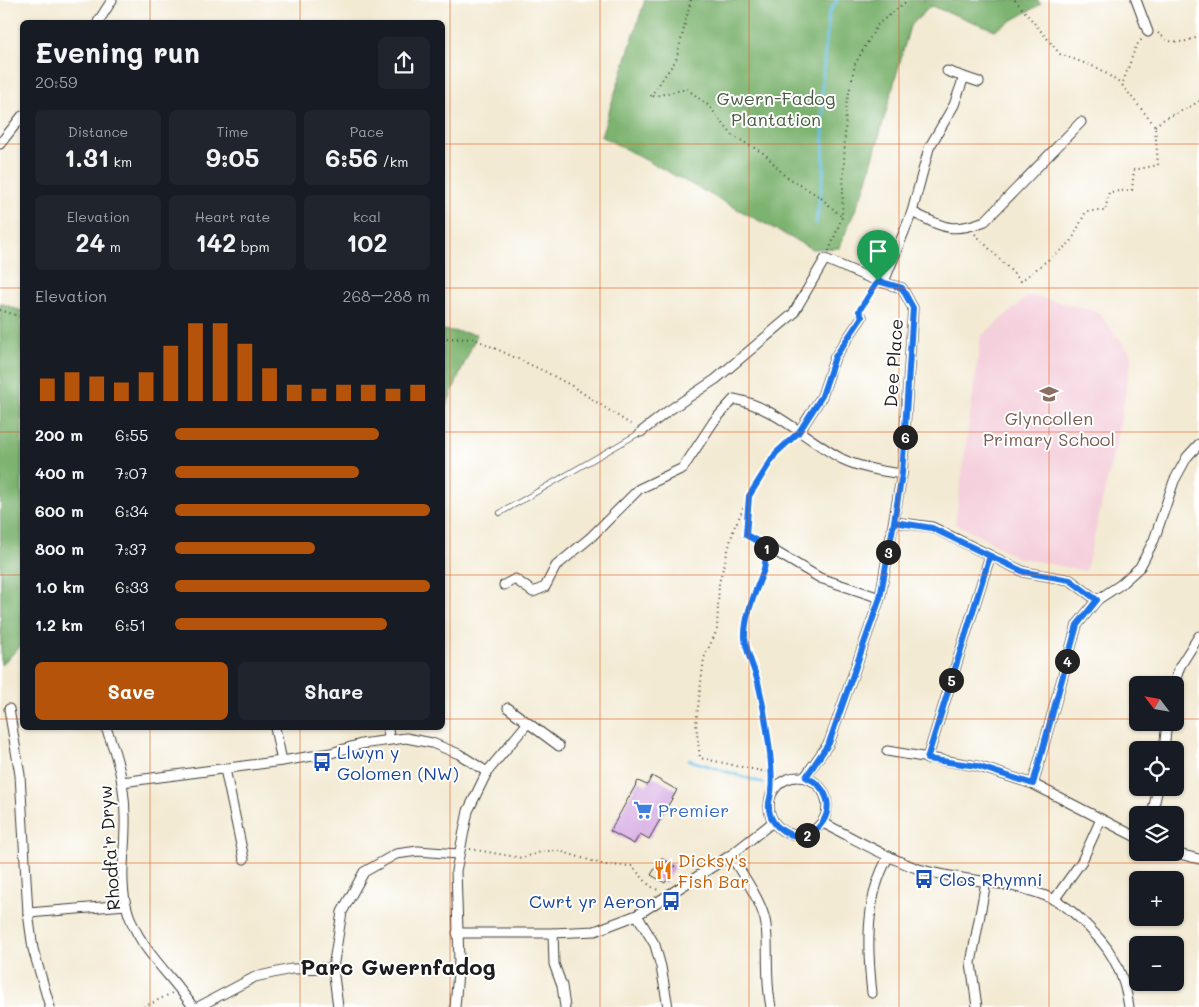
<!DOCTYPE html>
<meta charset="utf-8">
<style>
:root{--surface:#171b24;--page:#20242c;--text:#f1f3f6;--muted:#9ea1a6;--accent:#b45309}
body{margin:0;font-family:Mali,sans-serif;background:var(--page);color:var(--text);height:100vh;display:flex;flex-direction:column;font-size:19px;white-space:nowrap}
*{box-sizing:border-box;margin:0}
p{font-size:16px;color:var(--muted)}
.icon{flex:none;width:28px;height:28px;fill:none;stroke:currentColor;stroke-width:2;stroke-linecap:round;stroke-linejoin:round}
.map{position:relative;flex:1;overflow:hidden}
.drawer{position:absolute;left:20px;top:20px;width:425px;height:710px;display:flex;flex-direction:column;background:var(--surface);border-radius:8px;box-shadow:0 1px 4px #0004}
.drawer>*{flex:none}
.needle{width:32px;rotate:301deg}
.controls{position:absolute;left:1129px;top:676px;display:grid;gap:10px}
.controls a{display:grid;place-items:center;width:55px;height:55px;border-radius:8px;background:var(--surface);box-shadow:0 1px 4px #0004;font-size:25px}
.pin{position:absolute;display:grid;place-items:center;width:42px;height:42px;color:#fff;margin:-51px -21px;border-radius:50% 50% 50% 0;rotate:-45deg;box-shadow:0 0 5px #0007}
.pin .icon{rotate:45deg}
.km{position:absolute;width:25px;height:25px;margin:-12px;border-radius:50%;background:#222;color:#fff;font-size:14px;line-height:25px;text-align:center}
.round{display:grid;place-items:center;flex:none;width:52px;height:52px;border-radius:8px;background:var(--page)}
.overview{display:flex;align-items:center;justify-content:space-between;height:85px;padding:0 15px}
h1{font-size:28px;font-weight:800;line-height:38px}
.metrics{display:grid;grid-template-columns:repeat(3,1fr);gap:8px;height:85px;padding:5px 15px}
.metrics div{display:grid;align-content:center;border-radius:8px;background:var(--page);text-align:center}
.metrics b{font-size:25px;font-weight:800}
.metrics small{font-size:14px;font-weight:400}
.metrics p{font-size:14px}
.chart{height:140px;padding:10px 15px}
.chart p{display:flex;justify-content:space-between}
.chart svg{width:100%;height:90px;margin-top:5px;stroke:var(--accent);stroke-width:6}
.primary-button{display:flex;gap:10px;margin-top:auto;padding:10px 15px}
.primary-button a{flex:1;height:58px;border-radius:8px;background:var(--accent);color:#fff;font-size:20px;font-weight:800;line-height:58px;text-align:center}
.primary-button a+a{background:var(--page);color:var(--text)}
ul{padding:0 15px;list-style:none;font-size:16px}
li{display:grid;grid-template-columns:80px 60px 1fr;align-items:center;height:38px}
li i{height:12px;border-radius:6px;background:var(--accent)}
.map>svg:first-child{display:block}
.built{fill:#f4cfdc}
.forest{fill:#7db370;stroke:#4c6846}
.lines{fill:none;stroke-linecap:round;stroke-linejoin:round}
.stream{stroke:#68bee5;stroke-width:3}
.building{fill:#d3a4e0}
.lane-casing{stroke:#3c3b37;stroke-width:6}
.street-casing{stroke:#3c3b37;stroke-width:11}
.path{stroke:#3c3b37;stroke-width:2;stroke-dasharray:1 4;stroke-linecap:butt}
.lane{stroke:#fff;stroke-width:4.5}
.street{stroke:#fff;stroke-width:9}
.route-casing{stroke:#fff;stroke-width:10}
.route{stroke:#1a73e8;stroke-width:6}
.grid{fill:none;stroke:#de560d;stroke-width:1;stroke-opacity:0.55}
.labels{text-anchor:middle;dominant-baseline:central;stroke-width:4;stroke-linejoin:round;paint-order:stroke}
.park-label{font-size:18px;fill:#495b40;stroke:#fff}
.street-label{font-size:18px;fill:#1c1c1c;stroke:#fff}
.education-label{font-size:18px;fill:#785e54;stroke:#fff}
.transit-label{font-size:18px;fill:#164399;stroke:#fff;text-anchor:start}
.shop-label{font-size:18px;fill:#366cbe;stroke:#fff;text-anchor:start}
.food-label{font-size:18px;fill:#c56008;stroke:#fff;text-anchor:start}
.district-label{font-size:22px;font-weight:bold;fill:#1c1c1c;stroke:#fff}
</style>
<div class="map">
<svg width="1199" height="1007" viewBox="0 0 1199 1007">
<rect width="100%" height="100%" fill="#fff"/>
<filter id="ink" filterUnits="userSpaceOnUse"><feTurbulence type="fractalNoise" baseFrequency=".02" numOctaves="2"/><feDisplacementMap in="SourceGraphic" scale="10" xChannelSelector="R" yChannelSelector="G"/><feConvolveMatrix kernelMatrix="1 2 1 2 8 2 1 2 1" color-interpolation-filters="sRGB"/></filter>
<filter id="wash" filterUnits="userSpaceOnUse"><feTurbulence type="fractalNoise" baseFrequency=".0096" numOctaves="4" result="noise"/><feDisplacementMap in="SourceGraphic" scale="20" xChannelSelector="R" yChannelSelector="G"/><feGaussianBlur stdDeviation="1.12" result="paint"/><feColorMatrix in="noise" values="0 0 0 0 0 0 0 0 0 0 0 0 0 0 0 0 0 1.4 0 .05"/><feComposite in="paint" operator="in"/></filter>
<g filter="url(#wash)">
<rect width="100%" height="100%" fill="#f3ead3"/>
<!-- built -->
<path class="built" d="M1030,295L1098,312L1132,355L1118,434L1086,571L1016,557L976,533L955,524L981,336Z"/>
<!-- forest -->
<g class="forest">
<path d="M645,0H1037L1041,4L995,30L931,6L910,26L865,187L839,248L812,249L601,136Z"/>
<path d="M0,303L22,311V645L1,665Z"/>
<path d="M443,330L477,334L443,413L442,330Z"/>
</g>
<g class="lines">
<!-- stream -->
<g class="stream">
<path d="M816,223L824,169L822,83L829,13L837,0"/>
<path d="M689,760L763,783"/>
</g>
</g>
<g id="blocks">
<!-- building -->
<g class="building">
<path d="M652,776L677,790L649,839L640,834L634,844L610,831L638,781L647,785Z"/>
<path d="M661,858L675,866L665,883L651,875Z"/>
</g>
</g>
</g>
<g filter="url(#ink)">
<use href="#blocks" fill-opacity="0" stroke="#3c3b37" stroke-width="1"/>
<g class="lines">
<!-- lane casing -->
<g class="lane-casing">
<path id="lane" d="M500,513L641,432"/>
</g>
<!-- street casing -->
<g class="street-casing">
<g id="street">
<path d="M1136,0L1148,32"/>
<path d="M98,22L112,0"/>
<path d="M947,71L964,77"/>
<path d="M0,144L22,116"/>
<path d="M912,212C943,227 951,234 985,221L1081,122"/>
<path d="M884,282L912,212L929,148L954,105L964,77L979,82"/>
<path d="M641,432L668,411L716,379L793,314L825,259L877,281L902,288L913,308L902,474L880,598L829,743L805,777"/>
<path d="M799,432L822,396L835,357L862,317"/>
<path d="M894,522L932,527L1024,572L1070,580L1097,600"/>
<path d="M766,546L820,578L880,598"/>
<path d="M504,585L515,579L533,592L545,587L556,566L591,537L639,489L683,468L714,421L734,399C774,406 806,440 842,459C861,468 882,471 902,474"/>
<path d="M1174,685L1180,666L1199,636"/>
<path d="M508,708L559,746"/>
<path d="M9,709L20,775L28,913L33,949L50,1007"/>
<path d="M106,728C117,755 125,787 125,817C126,846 119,877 126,905C136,947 170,973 193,1007"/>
<path d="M275,728L282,761"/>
<path d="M388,728L389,739"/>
<path d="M1164,750L1167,722"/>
<path d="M887,751L977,766L1033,784L1138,838"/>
<path d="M927,759L990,556"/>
<path d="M225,769L244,859"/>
<circle cx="798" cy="806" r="29"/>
<path d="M122,782L282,761L331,753L361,744L406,738L432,743L459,754L487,772"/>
<path d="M1033,784L1077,625L1097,600L1120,585L1140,567L1154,540L1174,481L1187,457L1199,444"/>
<path d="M1152,815L1158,788"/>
<path d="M823,823C854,838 886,858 919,869C963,882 1011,880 1053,899C1068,906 1083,921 1094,933C1115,954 1125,978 1129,1007"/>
<path d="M1171,852L1199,859"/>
<path d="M731,855C742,875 763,902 766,925C769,953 765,978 771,1007"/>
<path d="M1054,900L1082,861L1101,819"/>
<path d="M28,913L126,905"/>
<path d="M637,915L655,945L661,967L668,1007"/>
<path d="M457,933H553L595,931L637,915L731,855L773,822"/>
<path d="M553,933L554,964L562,986L565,1007"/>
<path d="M872,993C867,948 865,896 889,856"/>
<path d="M198,1007L255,977L291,969L333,968"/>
<path d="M338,1007L333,968L342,912L364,872L396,854L418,851L458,854"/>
<path d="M455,1007L459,961L456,871L468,811L487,772L527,724"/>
<path d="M977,1007L971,963L986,882"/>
</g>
</g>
<!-- path -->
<g class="path">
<path d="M691,0L676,60L650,97L687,89L709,106L733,136L765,154L784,175L820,197L842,217"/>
<path d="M1015,0L1060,54L1100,69L1122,85"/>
<path d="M1158,33L1168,41L1183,42L1199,37"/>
<path d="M1155,126C1168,114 1186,111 1199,101"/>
<path d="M975,234L1021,281L1071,242L1086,211H1105L1109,192L1132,190L1134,170L1158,165L1155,126L1122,85L1136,46L1142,39"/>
<path d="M829,251L842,217L846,107L855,64L878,24L908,0"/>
<path d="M860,309L872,289"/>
<path d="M0,310L22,317"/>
<path d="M442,338L475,339L544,371L572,386L633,426"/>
<path d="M748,499L734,528L719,583L717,630L704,658L696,724L700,758L771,773"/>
<path d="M759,542L746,535L749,497L776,453L791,438"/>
<path d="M765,557C764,580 743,615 745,639C747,654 755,669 758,684C766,720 772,758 771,795"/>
<path d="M470,849L522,858L541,852L556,850L605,865L632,866L650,886L658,890"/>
<path d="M144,1007L172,993"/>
</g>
<!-- lane -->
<use href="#lane" class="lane"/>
<!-- street -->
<use href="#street" class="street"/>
</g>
</g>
<g class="lines" filter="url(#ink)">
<!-- route casing -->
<g class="route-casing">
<path id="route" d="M878,281L859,311L862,317L835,357L822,396L799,432L776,453L749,496L746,535L766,546C766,553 766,562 764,569C757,589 744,615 745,638C746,652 754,668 758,682C764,708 776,774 770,798C767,808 770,819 777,826C812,859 854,799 806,777L829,743L880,598L894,522L932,528L1024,572L1070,580L1097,600L1077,625L1033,784L977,766L927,759L990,556L932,528L894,522L902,474L913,308L902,288L878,281"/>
</g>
<!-- route -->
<use href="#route" class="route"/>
</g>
<!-- grid -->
<path class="grid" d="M150,0V22M300,0V22M450,0V1007M600,0V1007M749,0V1007M899,0V1007M1049,0V1007M0,144H22M442,144H1199M0,288H22M442,288H1199M0,432H22M442,432H1199M0,575H22M442,575H1199M0,719H22M442,719H1138M1175,719H1199M150,728V1007M300,728V1007M0,863H1199"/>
<!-- icons -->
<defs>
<g id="school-bare" transform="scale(1.5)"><path d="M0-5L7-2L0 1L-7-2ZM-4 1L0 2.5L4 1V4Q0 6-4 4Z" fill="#8d6e63" stroke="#fff" stroke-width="2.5" paint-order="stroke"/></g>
<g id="bus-bare" transform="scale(1.5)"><path d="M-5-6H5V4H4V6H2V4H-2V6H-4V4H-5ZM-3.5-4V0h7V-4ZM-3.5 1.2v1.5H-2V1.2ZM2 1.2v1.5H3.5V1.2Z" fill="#1a4fb4" stroke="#fff" stroke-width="2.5" paint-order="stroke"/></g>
<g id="supermarket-bare" transform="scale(1.5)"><path d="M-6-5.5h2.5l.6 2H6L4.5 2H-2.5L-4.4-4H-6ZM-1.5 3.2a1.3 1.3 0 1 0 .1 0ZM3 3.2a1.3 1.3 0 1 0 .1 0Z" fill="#3f7fe0" stroke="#fff" stroke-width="2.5" paint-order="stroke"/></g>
<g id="restaurant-bare" transform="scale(1.5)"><path d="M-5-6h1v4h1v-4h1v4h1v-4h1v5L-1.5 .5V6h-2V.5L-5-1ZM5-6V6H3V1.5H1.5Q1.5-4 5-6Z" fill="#e8710a" stroke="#fff" stroke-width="2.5" paint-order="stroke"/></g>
</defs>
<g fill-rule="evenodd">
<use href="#school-bare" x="1049" y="394"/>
<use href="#bus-bare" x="322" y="762"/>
<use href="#supermarket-bare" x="643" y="810"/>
<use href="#restaurant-bare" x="663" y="870"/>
<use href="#bus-bare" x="924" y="879"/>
<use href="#bus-bare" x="671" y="901"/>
</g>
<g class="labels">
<!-- park labels -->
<g class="park-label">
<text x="776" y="98">Gwern-Fadog<tspan x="776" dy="21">Plantation</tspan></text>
</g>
<!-- street labels -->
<g class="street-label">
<text transform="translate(893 363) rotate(-86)">Dee Place</text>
<text transform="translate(109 848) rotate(-94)">Rhodfa'r Dryw</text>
</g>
<!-- education labels -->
<g class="education-label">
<text x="1049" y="418">Glyncollen<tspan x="1049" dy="21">Primary School</tspan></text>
</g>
<!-- transit labels -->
<g class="transit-label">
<text x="337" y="752">Llwyn y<tspan x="337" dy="21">Golomen (NW)</tspan></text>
<text x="939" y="879">Clos Rhymni</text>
<text x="656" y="901" text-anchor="end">Cwrt yr Aeron</text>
</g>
<!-- shop labels -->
<g class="shop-label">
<text x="658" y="810">Premier</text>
</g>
<!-- food labels -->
<g class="food-label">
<text x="678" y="860">Dicksy's<tspan x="678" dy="21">Fish Bar</tspan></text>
</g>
<!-- district labels -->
<g class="district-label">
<text x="398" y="966">Parc Gwernfadog</text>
</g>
</g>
</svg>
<div class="controls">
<a><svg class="needle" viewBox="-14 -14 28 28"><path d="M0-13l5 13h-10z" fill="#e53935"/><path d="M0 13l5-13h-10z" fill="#9ea1a6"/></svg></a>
<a><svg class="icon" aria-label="locate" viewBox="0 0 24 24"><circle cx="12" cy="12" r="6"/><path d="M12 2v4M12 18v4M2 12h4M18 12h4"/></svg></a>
<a><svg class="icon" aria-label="layers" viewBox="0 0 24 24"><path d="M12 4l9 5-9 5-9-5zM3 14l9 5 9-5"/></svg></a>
<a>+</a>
<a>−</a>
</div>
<div class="pin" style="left:878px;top:281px;background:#1e9e55"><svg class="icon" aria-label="arrive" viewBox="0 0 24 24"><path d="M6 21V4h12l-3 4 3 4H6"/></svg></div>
<b class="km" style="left:766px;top:548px">1</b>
<b class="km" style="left:807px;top:835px">2</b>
<b class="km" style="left:888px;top:552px">3</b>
<b class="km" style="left:1067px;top:661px">4</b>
<b class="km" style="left:951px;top:680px">5</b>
<b class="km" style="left:905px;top:437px">6</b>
<section class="drawer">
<div class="overview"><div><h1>Evening run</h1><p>20:59</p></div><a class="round"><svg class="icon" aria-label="share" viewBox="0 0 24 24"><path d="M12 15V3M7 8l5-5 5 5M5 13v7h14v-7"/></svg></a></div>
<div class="metrics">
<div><p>Distance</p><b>1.31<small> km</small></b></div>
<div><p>Time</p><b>9:05</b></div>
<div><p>Pace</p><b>6:56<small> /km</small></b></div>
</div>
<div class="metrics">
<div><p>Elevation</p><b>24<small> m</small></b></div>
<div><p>Heart rate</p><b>142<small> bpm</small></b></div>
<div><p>kcal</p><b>102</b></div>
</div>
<div class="chart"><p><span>Elevation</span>268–288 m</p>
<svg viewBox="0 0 160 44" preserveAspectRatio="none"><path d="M5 44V33M15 44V30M25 44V32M35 44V35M45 44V30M55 44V17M65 44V6M75 44V6M85 44V16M95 44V28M105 44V36M115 44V38M125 44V36M135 44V36M145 44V38M155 44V36"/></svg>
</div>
<ul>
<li><b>200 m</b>6:55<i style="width:80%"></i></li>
<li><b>400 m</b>7:07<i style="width:72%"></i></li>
<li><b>600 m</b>6:34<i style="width:100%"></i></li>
<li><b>800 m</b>7:37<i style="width:55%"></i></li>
<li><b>1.0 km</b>6:33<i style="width:100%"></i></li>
<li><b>1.2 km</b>6:51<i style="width:83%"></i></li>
</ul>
<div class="primary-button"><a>Save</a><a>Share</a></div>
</section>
</div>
